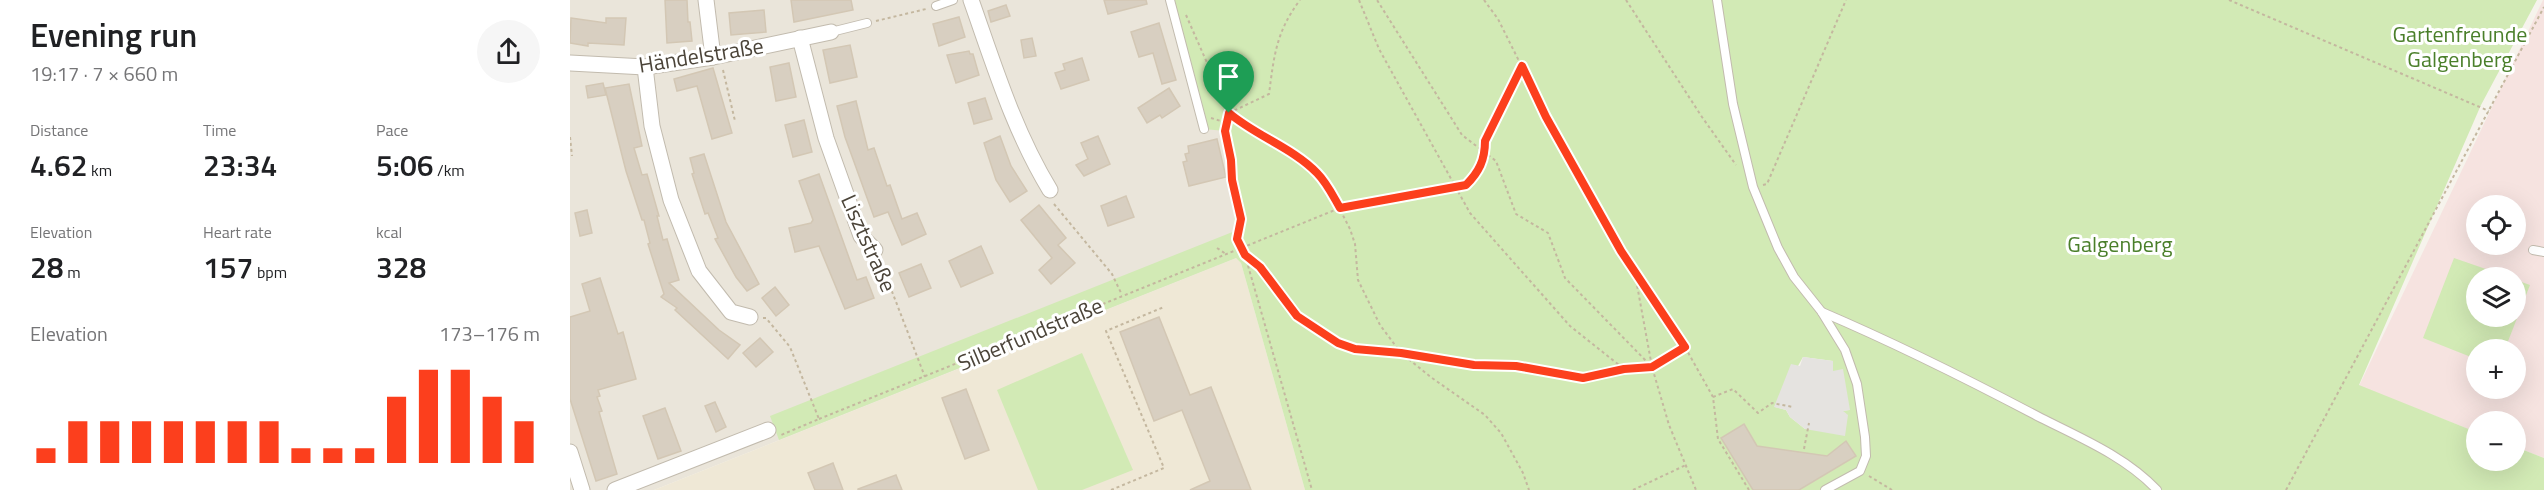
<!DOCTYPE html>
<meta charset="utf-8">
<style>
:root{--surface:#fff;--page:#f6f6f6;--text:#202124;--muted:#757577;--accent:#fc3f1d}
body{margin:0;font-family:"Titillium Web",sans-serif;background:var(--page);color:var(--text);height:100vh;display:flex;flex-direction:column;font-size:22px;white-space:nowrap}
*{box-sizing:border-box;margin:0}
p{font-size:20px;color:var(--muted)}
.icon{flex:none;width:33px;height:33px;fill:none;stroke:currentColor;stroke-width:2;stroke-linecap:round;stroke-linejoin:round}
.map{position:relative;flex:1;overflow:hidden}
.side{display:flex;flex-direction:column;background:var(--surface);width:570px}
.side>*{flex:none}
.buttons{position:absolute;left:1896px;top:195px;display:grid;gap:12px}
.buttons a{display:grid;place-items:center;width:60px;height:60px;border-radius:50%;background:var(--surface);box-shadow:0 6px 24px #0002;font-size:30px}
.pin{position:absolute;display:grid;place-items:center;width:51px;height:51px;color:#fff;margin:-62px -26px;border-radius:50% 50% 50% 0;rotate:-45deg;box-shadow:0 0 6px #0007}
.pin .icon{rotate:45deg}
.round{display:grid;place-items:center;flex:none;width:63px;height:63px;border-radius:32px;background:var(--page)}
.summary{display:flex;align-items:center;justify-content:space-between;height:102px;padding:0 30px}
h1{font-size:33px;font-weight:600;line-height:45px}
.stats{display:grid;grid-template-columns:repeat(3,1fr);gap:9px;height:102px;padding:6px 30px}
.stats div{display:grid;align-content:center}
.stats b{font-size:30px;font-weight:600}
.stats small{font-size:16px;font-weight:400}
.stats p{font-size:16px}
.chart{height:168px;padding:12px 30px}
.chart p{display:flex;justify-content:space-between}
.chart svg{width:100%;height:108px;margin-top:6px;stroke:var(--accent);stroke-width:6}
main{display:flex;flex:1;min-height:0}
.map>svg:first-child{display:block}
.residential{fill:#eae5da}
.education{fill:#efe8d6}
.medical{fill:#f6e3e0;fill-rule:evenodd}
.green{fill:#d2eab5;fill-rule:evenodd}
.parking{fill:#e5e3e0}
.building{fill:#d8cfc1;stroke:#d3c7b4;stroke-width:1.5}
.lines{fill:none;stroke-linecap:round;stroke-linejoin:round}
.service-casing{stroke:#c2bbae;stroke-width:10}
.minor-casing{stroke:#c2bbae;stroke-width:17}
.path{stroke:#c4b79f;stroke-width:2;stroke-dasharray:3 3;stroke-linecap:butt}
.service{stroke:#fff;stroke-width:8}
.minor{stroke:#fff;stroke-width:15}
.route-casing{stroke:#fff;stroke-width:12}
.route{stroke:#fc3f1d;stroke-width:8}
.labels{text-anchor:middle;dominant-baseline:central;stroke-width:6;stroke-linejoin:round;paint-order:stroke}
.park-label{font-size:22px;fill:#4a7f2a;stroke:#fff}
.street-label{font-size:22px;fill:#4b4439;stroke:#fff}
</style>
<main>
<section class="side">
<div class="summary"><div><h1>Evening run</h1><p>19:17 · 7 × 660 m</p></div><a class="round"><svg class="icon" aria-label="share" viewBox="0 0 24 24"><path d="M12 15V3M7 8l5-5 5 5M5 13v7h14v-7"/></svg></a></div>
<div class="stats">
<div><p>Distance</p><b>4.62<small> km</small></b></div>
<div><p>Time</p><b>23:34</b></div>
<div><p>Pace</p><b>5:06<small> /km</small></b></div>
</div>
<div class="stats">
<div><p>Elevation</p><b>28<small> m</small></b></div>
<div><p>Heart rate</p><b>157<small> bpm</small></b></div>
<div><p>kcal</p><b>328</b></div>
</div>
<div class="chart"><p><span>Elevation</span>173–176 m</p>
<svg viewBox="0 0 160 44" preserveAspectRatio="none"><path d="M5 44V38M15 44V27M25 44V27M35 44V27M45 44V27M55 44V27M65 44V27M75 44V27M85 44V38M95 44V38M105 44V38M115 44V17M125 44V6M135 44V6M145 44V17M155 44V27"/></svg>
</div>
</section>
<div class="map">
<svg width="1974" height="490" viewBox="0 0 1974 490">
<rect width="100%" height="100%" fill="#f6f3ec"/>
<!-- residential -->
<path class="residential" d="M0,0H600L655,131L662,179L666,258L84,490H0Z"/>
<!-- education -->
<path class="education" d="M666,258L671,263L735,490H84Z"/>
<!-- medical -->
<path class="medical" d="M1973,0H1974V458L1946,447V422H1906V432L1789,386ZM1906,206H1946V244H1906ZM1906,278H1946V316H1906ZM1906,350H1946V388H1906Z"/>
<!-- green -->
<g class="green">
<path d="M600,0H1967L1911,105L1789,385L1906,432V460H1946V447L1974,458V490H735L671,263L666,258L209,440L200,416L665,231L662,179L655,131L634,129ZM1233,357L1263,361L1262,370L1279,410L1272,411L1276,414L1235,429L1220,417L1216,410L1205,407Z"/>
<path d="M1884,258L1939,277L1906,278V316H1946V280L1960,285L1935,349L1906,350V359L1853,338Z"/>
<path d="M512,353L563,470L512,490H468L427,390Z"/>
</g>
<!-- parking -->
<path class="parking" d="M1233,357L1263,361V371L1273,369L1280,410L1273,411L1278,415L1275,436L1235,429L1220,417L1216,410L1204,407L1221,364L1230,366Z"/>
<!-- building -->
<g class="building">
<path d="M95,0H117L118,22H120L122,41L97,43Z"/>
<path d="M221,0H281L283,10L224,22Z"/>
<path d="M534,0H576L577,4L538,14Z"/>
<path d="M436,5L440,16L421,22L418,11Z"/>
<path d="M194,10L196,32L161,35L159,13Z"/>
<path d="M389,17L395,37L369,46L363,24Z"/>
<path d="M1,18L36,23V18H56L54,45L18,43V46L0,43Z"/>
<path d="M589,23L606,80L592,84L583,53L569,57L561,32Z"/>
<path d="M462,38L466,56L454,58L451,40Z"/>
<path d="M280,45L287,77L260,83L253,50Z"/>
<path d="M399,51L400,54H403L409,75L386,83L377,55Z"/>
<path d="M512,58L519,80L491,89L485,73L495,70L493,64Z"/>
<path d="M219,63L226,97L206,101L200,67Z"/>
<path d="M143,68L162,133L142,139L127,86L107,91L104,79Z"/>
<path d="M33,83L36,95L18,98L16,86Z"/>
<path d="M59,84L72,146L64,148L72,175L77,174L89,216H87L93,240L97,239L109,280L99,283L149,330L170,345L158,359L105,310L107,308L91,297L94,294L78,244L80,243L74,220H72L56,171L35,88Z"/>
<path d="M599,88L610,106L592,118L590,115L577,123L568,108Z"/>
<path d="M415,98L422,119L404,124L398,103Z"/>
<path d="M286,101L298,150L304,148L317,186L320,185L332,219L347,213L356,234L332,245L318,212L304,217L275,137L267,106Z"/>
<path d="M234,120L242,152L223,157L215,125Z"/>
<path d="M430,136L441,166L457,191L440,202L426,180L414,143Z"/>
<path d="M528,136L540,164L514,176L506,165L518,159L511,143Z"/>
<path d="M647,139L656,177L619,186L613,162L617,161L615,154L619,153L618,146Z"/>
<path d="M134,154L156,222L189,284L177,291L166,277L145,239L148,238L138,213L135,214L122,174L124,173L120,158Z"/>
<path d="M249,174L287,280L296,277L304,298L275,309L249,246L225,252L219,228L241,223L243,220L229,181Z"/>
<path d="M556,196L564,217L538,226L531,206Z"/>
<path d="M469,205L496,238L488,245L505,263L481,284L469,270L482,258L451,220Z"/>
<path d="M17,210L22,233L10,236L5,213Z"/>
<path d="M411,246L423,273L391,287L379,261Z"/>
<path d="M351,264L361,288L339,297L329,273Z"/>
<path d="M30,278L48,334L53,332L66,379L28,390L30,396L27,397L32,411L29,412L47,474L26,481L0,399V317L20,311L12,284Z"/>
<path d="M205,287L219,305L206,316L192,298Z"/>
<path d="M589,317L620,395L641,387L681,490H620L640,481L612,410L584,421L550,332Z"/>
<path d="M190,338L203,352L186,367L173,353Z"/>
<path d="M396,389L419,450L395,459L372,398Z"/>
<path d="M145,402L156,427L146,432L135,406Z"/>
<path d="M95,408L111,451L88,459L73,416Z"/>
<path d="M1174,424L1187,446L1257,456L1276,441L1286,456L1229,490H1183L1151,438Z"/>
<path d="M263,463L273,490H245L238,473Z"/>
<path d="M326,475L332,490H288V489Z"/>
</g>
<g class="lines">
<!-- service casing -->
<g class="service-casing">
<g id="service">
<path d="M600,0L634,129"/>
<path d="M1147,0L1163,104L1183,187L1208,248L1224,277L1251,311L1275,350L1287,384L1295,437L1296,456L1290,471L1255,490"/>
<path d="M366,6L383,0"/>
<path d="M261,32L297,23"/>
<path d="M1963,250L1974,252"/>
<path d="M1252,312C1327,344 1399,380 1471,418C1511,438 1556,457 1587,490"/>
</g>
</g>
<!-- minor casing -->
<g class="minor-casing">
<g id="minor">
<path d="M136,0L143,57"/>
<path d="M401,0C424,65 444,131 480,190"/>
<path d="M230,38L256,138L291,236L305,250"/>
<path d="M0,63L75,67L143,57L261,32"/>
<path d="M75,67L82,126L101,200L129,271L161,312L180,317"/>
<path d="M0,452L12,490"/>
<path d="M45,490L198,430"/>
</g>
</g>
<!-- path -->
<g class="path">
<path d="M789,0L809,49L900,213L1000,326L1054,369L1082,367L995,278L978,233L946,214L926,161L892,135L807,0"/>
<path d="M914,0L928,19L977,117L1051,251L1115,347L1143,397L1148,439L1179,490"/>
<path d="M1056,0L1132,117L1166,165"/>
<path d="M1659,0L1919,111"/>
<path d="M616,15L659,113L675,126L733,161L748,174L760,190L780,229L785,244L788,280L810,325L831,353L862,378L915,415L931,433L953,473L959,490"/>
<path d="M306,21L356,9"/>
<path d="M153,70L165,121"/>
<path d="M659,113C651,147 666,181 671,215C674,235 662,232 675,255L742,490"/>
<path d="M641,118L654,122L659,113L699,94C704,56 706,32 730,0"/>
<path d="M0,137L2,156"/>
<path d="M1193,185L1197,184L1276,0"/>
<path d="M484,204L542,274L552,295"/>
<path d="M647,248L656,254"/>
<path d="M675,255L690,267L727,316L768,343L785,349L831,353L904,365L946,366L1013,378L1054,370"/>
<path d="M311,263L355,377"/>
<path d="M1065,274L1082,367L1099,425L1126,490"/>
<path d="M193,318H196L220,347L249,419L211,435"/>
<path d="M1082,367L1115,347"/>
<path d="M1143,397L1163,389L1188,413L1202,403L1223,407"/>
<path d="M249,419L770,208L896,185C909,172 915,160 915,141L952,66"/>
<path d="M1234,449L1239,423"/>
<path d="M1299,476L1322,490"/>
<path d="M541,490L594,468L536,331L594,307"/>
<path d="M1063,490L1116,465"/>
<path d="M1716,490L1974,7"/>
</g>
<!-- service -->
<use href="#service" class="service"/>
<!-- minor -->
<use href="#minor" class="minor"/>
</g>
<g class="lines">
<!-- route casing -->
<g class="route-casing">
<path id="route" d="M952,66L976,117L1051,251L1115,347L1082,367L1054,369L1013,378L946,366L904,365L831,353L785,349L768,343L727,316L690,267L675,255L667,239L671,219L662,180L661,160L655,131L659,113C686,136 723,148 747,173C757,183 763,196 770,208L896,185C909,172 915,160 915,141Z"/>
</g>
<!-- route -->
<use href="#route" class="route"/>
</g>
<g class="labels">
<!-- park labels -->
<g class="park-label">
<text x="1890" y="34">Gartenfreunde<tspan x="1890" dy="25">Galgenberg</tspan></text>
<text x="1550" y="244">Galgenberg</text>
</g>
<!-- street labels -->
<g class="street-label">
<text transform="translate(131 55) rotate(-9)">Händelstraße</text>
<text transform="translate(299 243) rotate(66)">Lisztstraße</text>
<text transform="translate(460 334) rotate(-23)">Silberfundstraße</text>
</g>
</g>
</svg>
<div class="buttons">
<a><svg class="icon" aria-label="locate" viewBox="0 0 24 24"><circle cx="12" cy="12" r="6"/><path d="M12 2v4M12 18v4M2 12h4M18 12h4"/></svg></a>
<a><svg class="icon" aria-label="layers" viewBox="0 0 24 24"><path d="M12 4l9 5-9 5-9-5zM3 14l9 5 9-5"/></svg></a>
<a>+</a>
<a>−</a>
</div>
<div class="pin" style="left:659px;top:113px;background:#1e9e55"><svg class="icon" aria-label="arrive" viewBox="0 0 24 24"><path d="M6 21V4h12l-3 4 3 4H6"/></svg></div>
</div>
</main>
